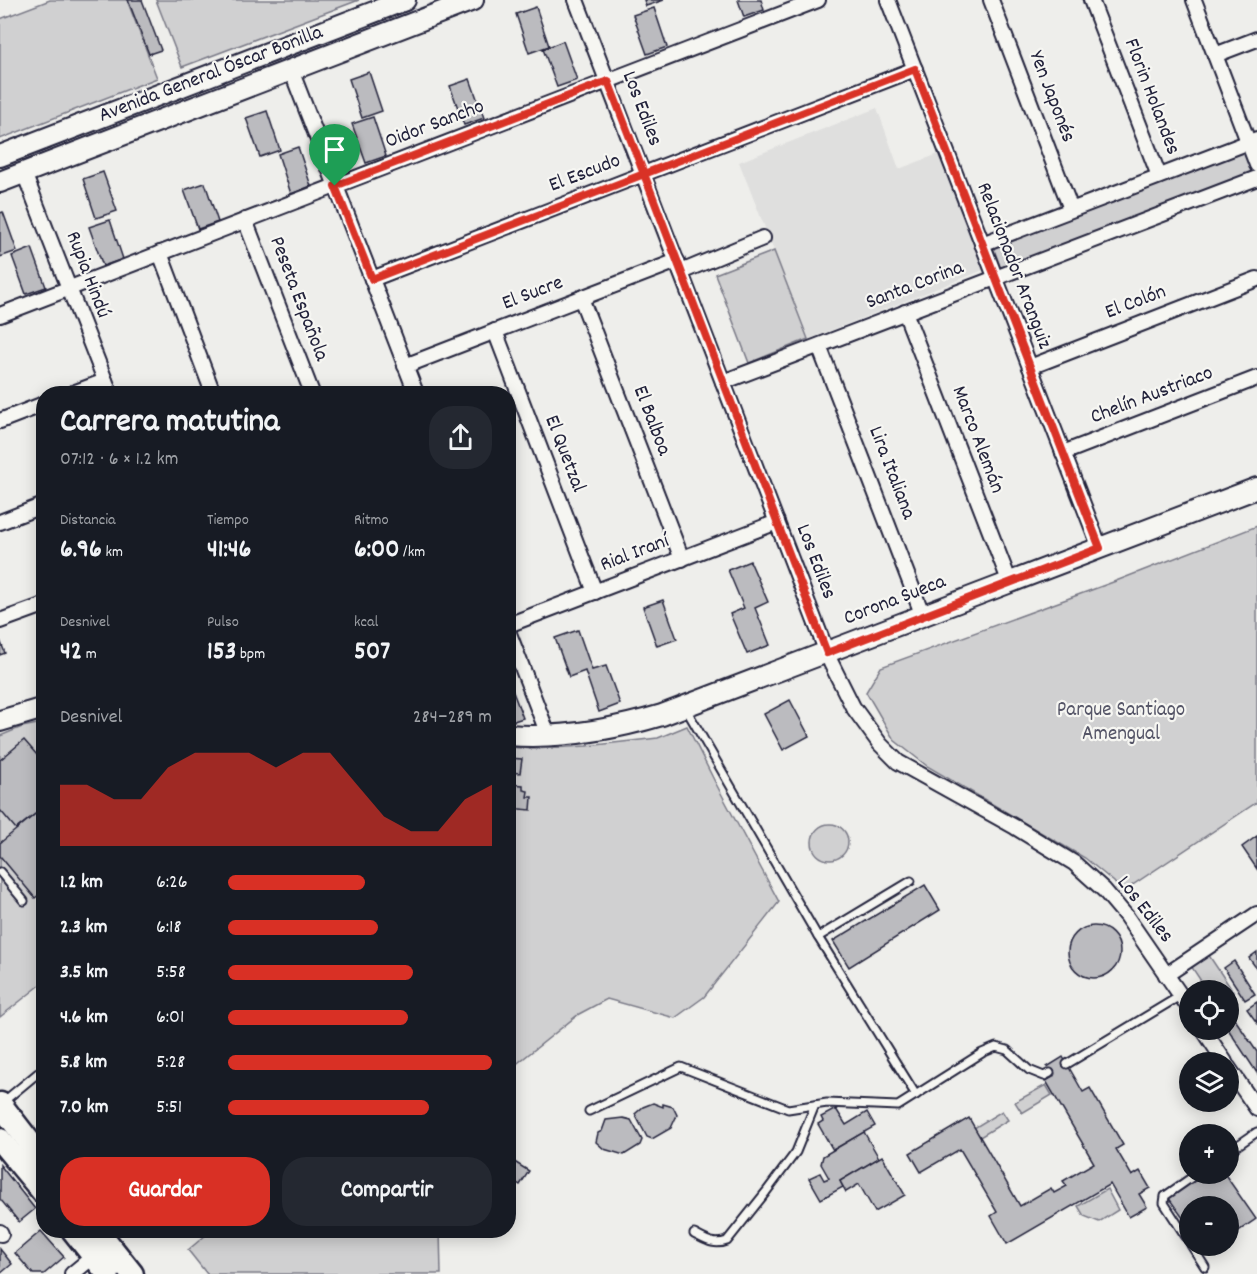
<!DOCTYPE html>
<html lang="es">
<meta charset="utf-8">
<style>
:root{--surface:#171b24;--page:#242831;--text:#f1f3f6;--muted:#9ea1a6;--accent:#d93025}
body{margin:0;font-family:Dekko,sans-serif;background:var(--page);color:var(--text);height:100vh;display:flex;flex-direction:column;font-size:22px;white-space:nowrap}
*{box-sizing:border-box;margin:0}
p{font-size:20px;color:var(--muted)}
.icon{flex:none;width:33px;height:33px;fill:none;stroke:currentColor;stroke-width:2;stroke-linecap:round;stroke-linejoin:round}
.map{position:relative;flex:1;overflow:hidden}
.sheet{position:absolute;left:36px;top:386px;width:480px;height:852px;display:flex;flex-direction:column;background:var(--surface);border-radius:24px;box-shadow:0 3px 15px #0003}
.sheet>*{flex:none}
.buttons{position:absolute;left:1179px;top:980px;display:grid;gap:12px}
.buttons a{display:grid;place-items:center;width:60px;height:60px;border-radius:50%;background:var(--surface);box-shadow:0 3px 15px #0003;font-size:30px}
.pin{position:absolute;display:grid;place-items:center;width:51px;height:51px;color:#fff;margin:-62px -26px;border-radius:50% 50% 50% 0;rotate:-45deg;box-shadow:0 0 6px #0007}
.pin .icon{rotate:45deg}
.round{display:grid;place-items:center;flex:none;width:63px;height:63px;border-radius:24px;background:var(--page)}
.headline{display:flex;align-items:center;justify-content:space-between;height:102px;padding:0 24px}
h1{font-size:33px;font-weight:800;line-height:45px}
.metrics{display:grid;grid-template-columns:repeat(3,1fr);gap:9px;height:102px;padding:6px 24px}
.metrics div{display:grid;align-content:center}
.metrics b{font-size:26px;font-weight:800}
.metrics small{font-size:16px;font-weight:400}
.metrics p{font-size:16px}
.chart{height:168px;padding:12px 24px}
.chart p{display:flex;justify-content:space-between}
.chart svg{width:100%;height:108px;margin-top:6px;fill:var(--accent);opacity:.7}
.action{display:flex;gap:12px;margin-top:auto;padding:12px 24px}
.action a{flex:1;height:69px;border-radius:24px;background:var(--accent);color:#fff;font-size:24px;font-weight:800;line-height:69px;text-align:center}
.action a+a{background:var(--page);color:var(--text)}
ul{padding:0 24px;list-style:none;font-size:20px}
li{display:grid;grid-template-columns:96px 72px 1fr;align-items:center;height:45px}
li i{height:15px;border-radius:8px;background:var(--accent)}
.map>svg:first-child{display:block}
.built{fill:#dfdfde}
.green{fill:#d0d0d1;stroke:#797986;stroke-width:1.5}
.building{fill:#bbbbbf;stroke:#22223b;stroke-width:1.5}
.lines{fill:none;stroke-linecap:round;stroke-linejoin:round}
.lane-casing{stroke:#22223b;stroke-width:11}
.street-casing{stroke:#22223b;stroke-width:18}
.secondary-casing{stroke:#22223b;stroke-width:24}
.primary-casing{stroke:#22223b;stroke-width:27}
.lane{stroke:#f6f6f2;stroke-width:7}
.street{stroke:#f6f6f2;stroke-width:14}
.secondary{stroke:#f6f6f2;stroke-width:20}
.primary{stroke:#f6f6f2;stroke-width:22}
.route-casing{stroke:#fff;stroke-width:12}
.route{stroke:#d93025;stroke-width:8}
.labels{text-anchor:middle;dominant-baseline:central;stroke-width:4.5;stroke-linejoin:round;paint-order:stroke}
.street-label{font-size:21px;fill:#22223b;stroke:#f6f6f2}
.park-label{font-size:21px;fill:#565668;stroke:#f6f6f2}
</style>
<div class="map">
<svg width="1257" height="1274" viewBox="0 0 1257 1274">
<rect width="100%" height="100%" fill="#eeeeeb"/>
<filter id="ink" filterUnits="userSpaceOnUse"><feTurbulence type="fractalNoise" baseFrequency=".0167" numOctaves="2"/><feDisplacementMap in="SourceGraphic" scale="12" xChannelSelector="R" yChannelSelector="G"/><feConvolveMatrix kernelMatrix="1 2 1 2 8 2 1 2 1" color-interpolation-filters="sRGB"/></filter>
<g filter="url(#ink)">
<!-- built -->
<path class="built" d="M877,108L899,169L941,153L986,269L809,339L739,162Z"/>
<!-- green -->
<g class="green">
<path d="M50,0H127L157,78L0,139V19Z"/>
<path d="M156,0H359L182,67Z"/>
<path d="M1257,144V171L1001,269L992,244Z"/>
<path d="M774,251L808,339L749,363L715,274Z"/>
<path d="M1257,526V802L1122,892L1114,882L1085,858L927,766L894,740L866,692L881,667L1116,581Z"/>
<path d="M43,723V983L0,1017V736L22,727Z"/>
<path d="M687,726L715,782L779,902L704,997L675,1018L607,999L579,1014L509,1070V747L533,749L587,746L658,738Z"/>
<circle cx="830" cy="842" r="18"/>
<path d="M1208,954L1234,993L1229,996L1228,990H1207L1191,966Z"/>
<path d="M1046,1085L1052,1095L1022,1113L1015,1102Z"/>
<path d="M1002,1111L1008,1120L980,1137L974,1128Z"/>
<path d="M1107,1189L1118,1210L1099,1222L1084,1216L1078,1206Z"/>
<path d="M212,1230H440L441,1274H207L188,1250Z"/>
</g>
<!-- building -->
<g class="building">
<path d="M128,0H142L161,50L149,54Z"/>
<path d="M644,0H664L646,6Z"/>
<path d="M738,0H761L764,10L744,17Z"/>
<path d="M536,7L549,46L529,53L516,14Z"/>
<path d="M654,8L667,47L647,54L633,15Z"/>
<path d="M563,41L577,80L557,87L543,49Z"/>
<path d="M369,72L382,111L362,118L349,79Z"/>
<path d="M470,79L484,118L464,125L450,86Z"/>
<path d="M267,111L280,150L260,157L246,118Z"/>
<path d="M373,117L386,156L366,163L352,124Z"/>
<path d="M298,147L311,186L291,194L278,154Z"/>
<path d="M103,172L117,211L96,218L83,179Z"/>
<path d="M205,183L218,222L198,229L184,190Z"/>
<path d="M3,212L17,251L0,257V213Z"/>
<path d="M110,220L123,259L103,266L89,227Z"/>
<path d="M32,248L46,287L26,294L12,256Z"/>
<path d="M750,561L768,602L755,608L770,645L747,654L730,614L744,608L728,570Z"/>
<path d="M663,600L677,639L657,646L643,607Z"/>
<path d="M578,630L592,670L606,666L620,704L599,712L585,671L569,677L555,638Z"/>
<path d="M0,640L5,653L0,655Z"/>
<path d="M508,679L523,718L508,723Z"/>
<path d="M790,700L809,736L783,750L764,714Z"/>
<path d="M24,740L44,763V807L16,829L0,810V760Z"/>
<path d="M508,758L522,759L520,773L508,772Z"/>
<path d="M508,784L523,785V790L528,791L527,797H532L531,810L508,808Z"/>
<path d="M44,807V891L35,898L0,856V843Z"/>
<path d="M1257,836V869L1242,847Z"/>
<path d="M925,885L940,910L849,967L833,941Z"/>
<circle cx="1094" cy="952" r="26"/>
<path d="M1257,952V969L1249,958Z"/>
<path d="M1234,961L1255,994L1245,1000L1224,968Z"/>
<path d="M1257,1002V1023L1247,1009Z"/>
<path d="M1232,1015L1257,1052V1073L1228,1029V1017Z"/>
<path d="M1063,1057L1083,1092L1090,1088L1123,1145L1116,1149L1132,1176L1140,1171L1150,1188L1139,1194L1147,1207L1129,1217L1110,1184L1007,1244L991,1216L997,1212L960,1149L921,1172L910,1153L969,1118L1020,1206L1051,1188L1054,1193L1067,1186L1063,1181L1094,1163L1046,1081L1053,1077L1047,1067Z"/>
<path d="M653,1103L663,1107V1104L673,1107L677,1115L671,1128L652,1139L647,1137L635,1114L643,1107Z"/>
<path d="M836,1109L846,1125L867,1112L875,1126L833,1150L818,1124L823,1121L821,1117Z"/>
<path d="M623,1118L631,1120L642,1140L640,1145L624,1155L604,1149L596,1142L598,1133L602,1131L606,1120Z"/>
<path d="M864,1132L879,1158L840,1181L843,1187L821,1199L809,1178L820,1173L824,1180L829,1178L821,1164L823,1156Z"/>
<path d="M882,1156L905,1195L875,1212L859,1184L846,1192L840,1181Z"/>
<path d="M508,1158L529,1171L520,1185L508,1177Z"/>
<path d="M0,1165L35,1209L19,1222L0,1199Z"/>
<path d="M1204,1173H1224L1256,1219L1228,1238V1206H1190V1228L1168,1197Z"/>
<path d="M41,1231L64,1257L44,1274H33L15,1253Z"/>
<path d="M1201,1245H1218L1207,1253Z"/>
<path d="M0,1249L12,1264L0,1274Z"/>
</g>
<g class="lines">
<!-- lane casing -->
<g class="lane-casing">
<g id="lane">
<path d="M686,709L818,937L916,1095"/>
<path d="M0,872L24,901"/>
<path d="M818,937L911,881"/>
<path d="M1067,1064L1180,996"/>
<path d="M3,1102L38,1073"/>
<path d="M589,1111L681,1067L788,1109L827,1103L898,1106L982,1053L996,1047L1007,1050L1029,1070L1044,1076L1050,1073"/>
<path d="M1228,1152L1257,1132"/>
<path d="M694,1234C706,1240 714,1246 727,1241L766,1192L796,1152L815,1105"/>
<path d="M1190,1243L1164,1203L1165,1196L1198,1173"/>
<path d="M1191,1245L1205,1267"/>
</g>
</g>
<!-- street casing -->
<g class="street-casing">
<g id="street">
<path d="M576,0L831,663L853,707L880,744L898,762L1015,827L1074,863L1104,890L1126,916L1190,1009"/>
<path d="M888,0L1100,548"/>
<path d="M991,0L1071,209"/>
<path d="M1091,0L1159,176"/>
<path d="M1194,0L1257,165"/>
<path d="M1215,55L1257,39"/>
<path d="M291,70L416,393"/>
<path d="M24,173L110,393"/>
<path d="M245,220L312,393"/>
<path d="M982,244L1257,139"/>
<path d="M160,253L213,393"/>
<path d="M681,272L763,238"/>
<path d="M372,279L915,69"/>
<path d="M581,298L682,559"/>
<path d="M905,312L1010,583"/>
<path d="M0,315L818,0"/>
<path d="M495,331L595,592"/>
<path d="M819,346L923,616"/>
<path d="M405,366L677,261"/>
<path d="M1030,367L1257,279"/>
<path d="M723,382L1257,178"/>
<path d="M73,393L105,381"/>
<path d="M0,421L44,404"/>
<path d="M1063,453L1257,378"/>
<path d="M0,522L44,505"/>
<path d="M0,621L44,605"/>
<path d="M508,625L777,522"/>
<path d="M508,631L549,737"/>
<path d="M1166,975L1257,914"/>
<path d="M1203,1029L1225,1062"/>
<path d="M1228,1067L1257,1109"/>
<path d="M0,1232L1,1234"/>
<path d="M72,1274L100,1251"/>
</g>
</g>
<!-- secondary casing -->
<g class="secondary-casing">
<g id="secondary">
<path d="M0,156L405,0"/>
<path d="M0,182L473,0"/>
<path d="M0,721L44,708"/>
<path d="M508,735C562,739 612,730 662,715L1257,488"/>
</g>
</g>
<!-- primary casing -->
<g class="primary-casing">
<g id="primary">
<path d="M0,1104L44,1161"/>
<path d="M0,1140L44,1193"/>
<path d="M73,1230L108,1274"/>
<path d="M97,1230L132,1274"/>
</g>
</g>
<!-- lane -->
<use href="#lane" class="lane"/>
<!-- street -->
<use href="#street" class="street"/>
<!-- secondary -->
<use href="#secondary" class="secondary"/>
<!-- primary -->
<use href="#primary" class="primary"/>
</g>
</g>
<g class="lines" filter="url(#ink)">
<!-- route casing -->
<g class="route-casing">
<path id="route" d="M335,186L372,279L644,174L827,653L1100,548L915,69L644,174L608,81L335,186"/>
</g>
<!-- route -->
<use href="#route" class="route"/>
</g>
<g class="labels">
<!-- street labels -->
<g class="street-label">
<text transform="translate(211 75) rotate(-21)">Avenida General Óscar Bonilla</text>
<text transform="translate(1051 97) rotate(69)">Yen Japonés</text>
<text transform="translate(1151 97) rotate(69)">Florin Holandes</text>
<text transform="translate(641 109) rotate(69)">Los Ediles</text>
<text transform="translate(435 125) rotate(-21)">Oidor Sancho</text>
<text transform="translate(585 174) rotate(-21)">El Escudo</text>
<text transform="translate(1013 266) rotate(69)">Relacionador Aranguiz</text>
<text transform="translate(87 275) rotate(69)">Rupia Hindú</text>
<text transform="translate(915 286) rotate(-21)">Santa Corina</text>
<text transform="translate(533 294) rotate(-21)">El Sucre</text>
<text transform="translate(298 299) rotate(69)">Peseta Española</text>
<text transform="translate(1136 303) rotate(-21)">El Colón</text>
<text transform="translate(1152 396) rotate(-21)">Chelín Austriaco</text>
<text transform="translate(651 421) rotate(69)">El Balboa</text>
<text transform="translate(977 440) rotate(69)">Marco Alemán</text>
<text transform="translate(564 454) rotate(69)">El Quetzal</text>
<text transform="translate(891 473) rotate(69)">Lira Italiana</text>
<text transform="translate(635 554) rotate(-21)">Rial Iraní</text>
<text transform="translate(815 562) rotate(69)">Los Ediles</text>
<text transform="translate(895 601) rotate(-21)">Corona Sueca</text>
<text transform="translate(1144 910) rotate(52)">Los Ediles</text>
</g>
<!-- park labels -->
<g class="park-label">
<text x="1121" y="711">Parque Santiago<tspan x="1121" dy="24">Amengual</tspan></text>
</g>
</g>
</svg>
<div class="buttons">
<a><svg class="icon" aria-label="locate" viewBox="0 0 24 24"><circle cx="12" cy="12" r="6"/><path d="M12 2v4M12 18v4M2 12h4M18 12h4"/></svg></a>
<a><svg class="icon" aria-label="layers" viewBox="0 0 24 24"><path d="M12 4l9 5-9 5-9-5zM3 14l9 5 9-5"/></svg></a>
<a>+</a>
<a>−</a>
</div>
<div class="pin" style="left:335px;top:186px;background:#1e9e55"><svg class="icon" aria-label="arrive" viewBox="0 0 24 24"><path d="M6 21V4h12l-3 4 3 4H6"/></svg></div>
<section class="sheet">
<div class="headline"><div><h1>Carrera matutina</h1><p>07:12 · 6 × 1.2 km</p></div><a class="round"><svg class="icon" aria-label="share" viewBox="0 0 24 24"><path d="M12 15V3M7 8l5-5 5 5M5 13v7h14v-7"/></svg></a></div>
<div class="metrics">
<div><p>Distancia</p><b>6.96<small> km</small></b></div>
<div><p>Tiempo</p><b>41:46</b></div>
<div><p>Ritmo</p><b>6:00<small> /km</small></b></div>
</div>
<div class="metrics">
<div><p>Desnivel</p><b>42<small> m</small></b></div>
<div><p>Pulso</p><b>153<small> bpm</small></b></div>
<div><p>kcal</p><b>507</b></div>
</div>
<div class="chart"><p><span>Desnivel</span>284–289 m</p>
<svg viewBox="0 0 160 44" preserveAspectRatio="none"><path d="M0 44V19L10 19L20 25L30 25L40 12L50 6L60 6L70 6L80 12L90 6L100 6L110 19L120 32L130 38L140 38L150 25L160 19V44z"/></svg>
</div>
<ul>
<li><b>1.2 km</b>6:26<i style="width:52%"></i></li>
<li><b>2.3 km</b>6:18<i style="width:57%"></i></li>
<li><b>3.5 km</b>5:58<i style="width:70%"></i></li>
<li><b>4.6 km</b>6:01<i style="width:68%"></i></li>
<li><b>5.8 km</b>5:28<i style="width:100%"></i></li>
<li><b>7.0 km</b>5:51<i style="width:76%"></i></li>
</ul>
<div class="action"><a>Guardar</a><a>Compartir</a></div>
</section>
</div>
